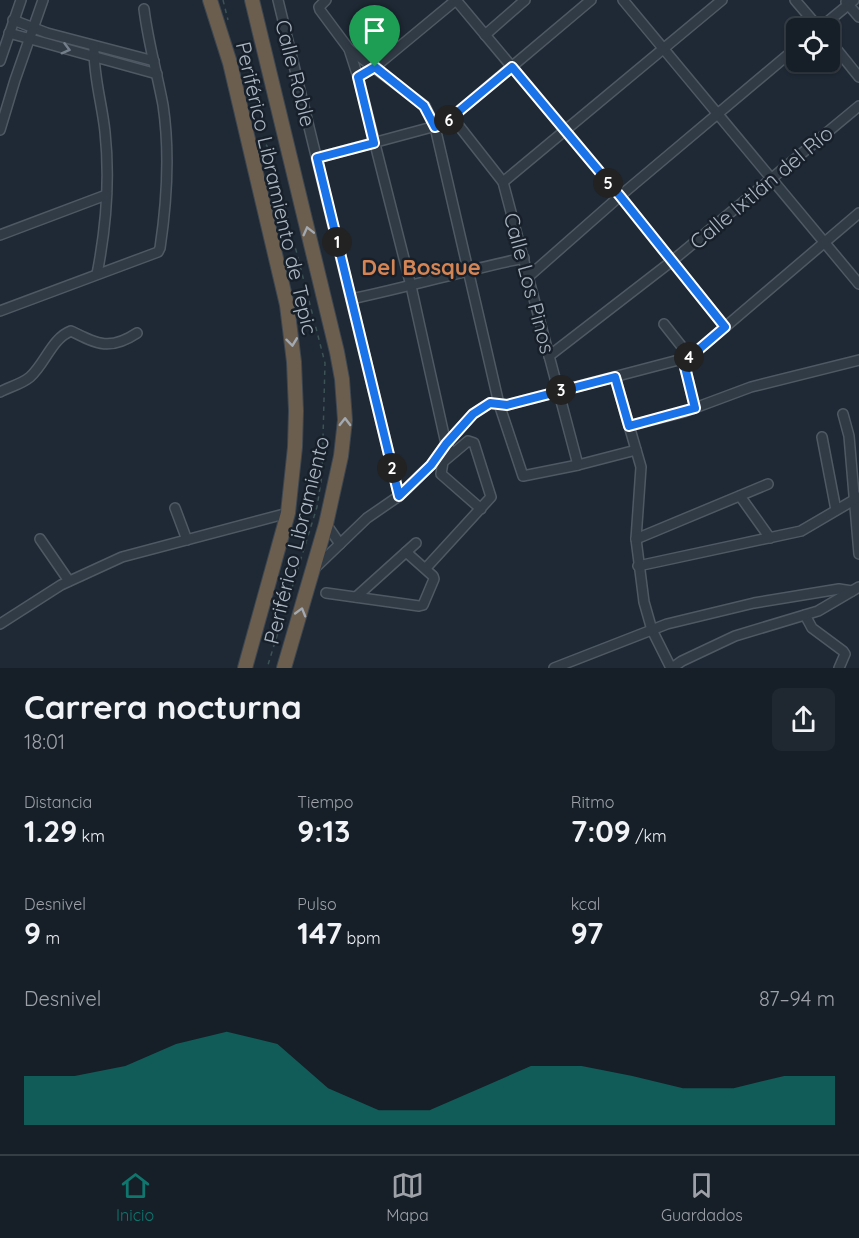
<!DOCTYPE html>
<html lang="es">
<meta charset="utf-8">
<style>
:root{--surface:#161f28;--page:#1f2730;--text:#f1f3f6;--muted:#9ea2a8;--line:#353d45;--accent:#0f766e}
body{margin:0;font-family:Quicksand,sans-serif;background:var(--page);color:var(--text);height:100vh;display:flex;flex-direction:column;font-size:22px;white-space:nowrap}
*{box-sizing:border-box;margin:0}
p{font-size:20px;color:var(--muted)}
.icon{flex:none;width:33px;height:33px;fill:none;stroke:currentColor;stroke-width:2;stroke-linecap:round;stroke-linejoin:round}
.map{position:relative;height:668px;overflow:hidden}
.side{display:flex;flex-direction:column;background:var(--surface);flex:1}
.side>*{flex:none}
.tools{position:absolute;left:786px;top:18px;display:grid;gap:12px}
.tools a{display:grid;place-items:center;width:54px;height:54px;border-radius:9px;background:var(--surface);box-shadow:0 2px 4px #0004,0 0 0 2px var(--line);font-size:30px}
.pin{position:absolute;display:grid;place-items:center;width:51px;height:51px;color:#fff;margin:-62px -26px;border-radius:50% 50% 50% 0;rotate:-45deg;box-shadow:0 0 6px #0007}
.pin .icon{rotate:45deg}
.km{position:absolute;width:30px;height:30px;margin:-15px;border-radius:50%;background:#222;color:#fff;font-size:16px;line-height:30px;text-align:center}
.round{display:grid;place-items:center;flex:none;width:63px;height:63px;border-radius:9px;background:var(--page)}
.overview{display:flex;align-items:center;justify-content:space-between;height:102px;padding:0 24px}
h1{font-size:33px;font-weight:800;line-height:45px}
.figures{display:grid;grid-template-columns:repeat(3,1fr);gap:9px;height:102px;padding:6px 24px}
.figures div{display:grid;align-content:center}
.figures b{font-size:30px;font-weight:800}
.figures small{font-size:16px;font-weight:400}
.figures p{font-size:16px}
.chart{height:168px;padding:12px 24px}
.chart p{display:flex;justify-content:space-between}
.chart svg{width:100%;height:108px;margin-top:6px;fill:var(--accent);opacity:.7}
.tab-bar{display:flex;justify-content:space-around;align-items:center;height:84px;border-top:2px solid var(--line);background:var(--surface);font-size:16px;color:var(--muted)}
.tab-bar a{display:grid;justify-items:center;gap:3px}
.tab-bar .current{color:var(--accent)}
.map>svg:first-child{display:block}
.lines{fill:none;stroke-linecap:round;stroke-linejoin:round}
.minor-casing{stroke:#4f5964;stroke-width:12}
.highway-casing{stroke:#3c4650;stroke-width:16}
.path{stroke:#3d5254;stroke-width:1.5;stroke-dasharray:4.5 4.5;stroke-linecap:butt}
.minor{stroke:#313b46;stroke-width:9}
.highway{stroke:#6c5e4e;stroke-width:14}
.oneway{stroke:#747f8b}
.oneway2{stroke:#a2a9b1}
.route-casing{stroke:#fff;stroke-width:12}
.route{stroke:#1a73e8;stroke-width:8}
.labels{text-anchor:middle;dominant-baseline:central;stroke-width:5;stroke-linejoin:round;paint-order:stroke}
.street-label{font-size:21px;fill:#abb6c3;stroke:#17202a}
.neighbourhood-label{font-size:22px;font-weight:bold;fill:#d58454;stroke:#17202a}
</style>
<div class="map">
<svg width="859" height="668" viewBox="0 0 859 668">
<rect width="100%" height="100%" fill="#1e2935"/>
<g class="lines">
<!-- minor casing -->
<g class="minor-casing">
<g id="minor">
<path d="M278,0L399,496"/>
<path d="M326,0L319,7L320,10L349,49L358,77L411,286L446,444L452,453"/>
<path d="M456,0L620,196L725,327"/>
<path d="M623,0L859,284"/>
<path d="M795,0L819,28"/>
<path d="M846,2L859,17"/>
<path d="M13,20L47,33L154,61"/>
<path d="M820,28L854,0"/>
<path d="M9,33L157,74"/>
<path d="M485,35L525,0"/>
<path d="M830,41L859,77"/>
<path d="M94,46C93,75 102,103 105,132C110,179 106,228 97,274"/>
<path d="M349,49L425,106L435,127L499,404L523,476L578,465L636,450"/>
<path d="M0,61L21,0"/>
<path d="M358,77L375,67L456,0"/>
<path d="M452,117L503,182L578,465"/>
<path d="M0,130L15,80L43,0"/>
<path d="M317,158L447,123L452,117L591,0"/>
<path d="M503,182L722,0"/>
<path d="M0,235L106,195"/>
<path d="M528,277L620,196L796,48"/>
<path d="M351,299C409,287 466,270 524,258"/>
<path d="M0,311L158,252L160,248C167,201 170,152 163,105C157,73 148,42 144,9"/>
<path d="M664,324L690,357"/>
<path d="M549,356L672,261L859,106"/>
<path d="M683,359L695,408"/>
<path d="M615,377L641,467L636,539L644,602L652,630L671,668"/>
<path d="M0,392C9,387 22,384 30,377C45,364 52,338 71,331C97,344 110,351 137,333"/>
<path d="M843,414L849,436L859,554"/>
<path d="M629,426L684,412L751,387L859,360"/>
<path d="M822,437L836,510"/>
<path d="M740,496L770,538"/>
<path d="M175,508L187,540"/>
<path d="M326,524L340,544"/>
<path d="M40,539L69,581"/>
<path d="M636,539L768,484"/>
<path d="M638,566L801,531L859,497"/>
<path d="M315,568L367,518L399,496L431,465L446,444L473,414L490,403L507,405L690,357L859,213"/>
<path d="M426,568L491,497L474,443L468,441L443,462L441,474L481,509"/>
<path d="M326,593L419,606L423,605L434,579L433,576L406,552"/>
<path d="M356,597L416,543"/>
<path d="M805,615L812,628L843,651L845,654L839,668"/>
<path d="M0,624L61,585L122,557L288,513"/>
<path d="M554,668L667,624L754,603L839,589L852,591"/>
<path d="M672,668L682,661L735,636L818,611L859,587"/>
</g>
</g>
<!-- highway casing -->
<g class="highway-casing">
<g id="highway">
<path d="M210,0L230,63L287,305L294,362L296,411L295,447L288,513L245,668"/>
<path d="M252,0L337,352L342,379L345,420L341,456L326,524L284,668"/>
</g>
</g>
<!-- path -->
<g class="path">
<path d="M223,0L228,20"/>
<path d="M257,129L267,146L278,180L325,363L322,475L317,507L267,668"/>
</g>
<!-- minor -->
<use href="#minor" class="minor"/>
<!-- highway -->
<use href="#highway" class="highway"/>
</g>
<!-- one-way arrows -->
<defs><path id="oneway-chevron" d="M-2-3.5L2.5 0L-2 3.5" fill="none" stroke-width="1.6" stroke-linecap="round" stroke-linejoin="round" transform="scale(1.5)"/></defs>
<use class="oneway" href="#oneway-chevron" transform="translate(66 49) rotate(15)"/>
<g class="oneway2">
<use href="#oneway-chevron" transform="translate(308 231) rotate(-104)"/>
<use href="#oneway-chevron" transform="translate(292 342) rotate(83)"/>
<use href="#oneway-chevron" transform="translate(345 422) rotate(-89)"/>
<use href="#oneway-chevron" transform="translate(301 612) rotate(-74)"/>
</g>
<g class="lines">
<!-- route casing -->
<g class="route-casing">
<path id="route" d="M375,67L424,106L435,127L447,123L452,117L512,67L620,196L725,327L690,357L683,359L695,408L629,426L615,377L507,405L490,403L473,414L446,444L431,465L399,496L317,158L374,143L358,77Z"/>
</g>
<!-- route -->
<use href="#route" class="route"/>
</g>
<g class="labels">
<!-- street labels -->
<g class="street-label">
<text transform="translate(296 73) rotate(76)">Calle Roble</text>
<text transform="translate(761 187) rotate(-40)">Calle Ixtlán del Río</text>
<text transform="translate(277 188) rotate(77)">Periférico Libramiento de Tepic</text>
<text transform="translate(530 283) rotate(75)">Calle Los Pinos</text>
<text transform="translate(296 540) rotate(-76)">Periférico Libramiento</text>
</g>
<!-- neighbourhood labels -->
<g class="neighbourhood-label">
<text x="421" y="267">Del Bosque</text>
</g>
</g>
</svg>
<div class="tools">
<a><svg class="icon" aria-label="locate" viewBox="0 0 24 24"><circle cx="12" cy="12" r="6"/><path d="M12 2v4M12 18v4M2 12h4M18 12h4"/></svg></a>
</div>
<div class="pin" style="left:375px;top:67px;background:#1e9e55"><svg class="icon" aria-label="arrive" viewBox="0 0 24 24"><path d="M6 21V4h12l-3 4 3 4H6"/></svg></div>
<b class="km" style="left:337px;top:242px">1</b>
<b class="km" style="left:392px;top:468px">2</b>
<b class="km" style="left:561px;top:390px">3</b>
<b class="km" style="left:689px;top:357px">4</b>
<b class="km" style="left:608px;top:183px">5</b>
<b class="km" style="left:449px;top:120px">6</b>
</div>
<section class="side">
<div class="overview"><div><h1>Carrera nocturna</h1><p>18:01</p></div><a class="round"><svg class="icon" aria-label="share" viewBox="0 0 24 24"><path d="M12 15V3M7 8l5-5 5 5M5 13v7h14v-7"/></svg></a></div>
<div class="figures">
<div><p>Distancia</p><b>1.29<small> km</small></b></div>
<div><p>Tiempo</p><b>9:13</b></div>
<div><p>Ritmo</p><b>7:09<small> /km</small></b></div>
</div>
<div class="figures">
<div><p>Desnivel</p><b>9<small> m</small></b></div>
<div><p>Pulso</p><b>147<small> bpm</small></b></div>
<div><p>kcal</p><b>97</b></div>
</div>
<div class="chart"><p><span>Desnivel</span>87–94 m</p>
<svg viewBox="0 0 160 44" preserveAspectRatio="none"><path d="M0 44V24L10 24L20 20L30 11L40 6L50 11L60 29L70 38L80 38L90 29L100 20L110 20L120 24L130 29L140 29L150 24L160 24V44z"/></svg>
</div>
</section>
<nav class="tab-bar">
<a class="current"><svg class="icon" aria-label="home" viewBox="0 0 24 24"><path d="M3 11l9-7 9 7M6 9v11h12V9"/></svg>Inicio</a>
<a><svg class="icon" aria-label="map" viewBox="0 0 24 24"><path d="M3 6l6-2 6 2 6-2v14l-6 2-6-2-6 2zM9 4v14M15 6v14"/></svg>Mapa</a>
<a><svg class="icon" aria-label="saved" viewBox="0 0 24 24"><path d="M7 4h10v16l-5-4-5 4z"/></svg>Guardados</a>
</nav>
